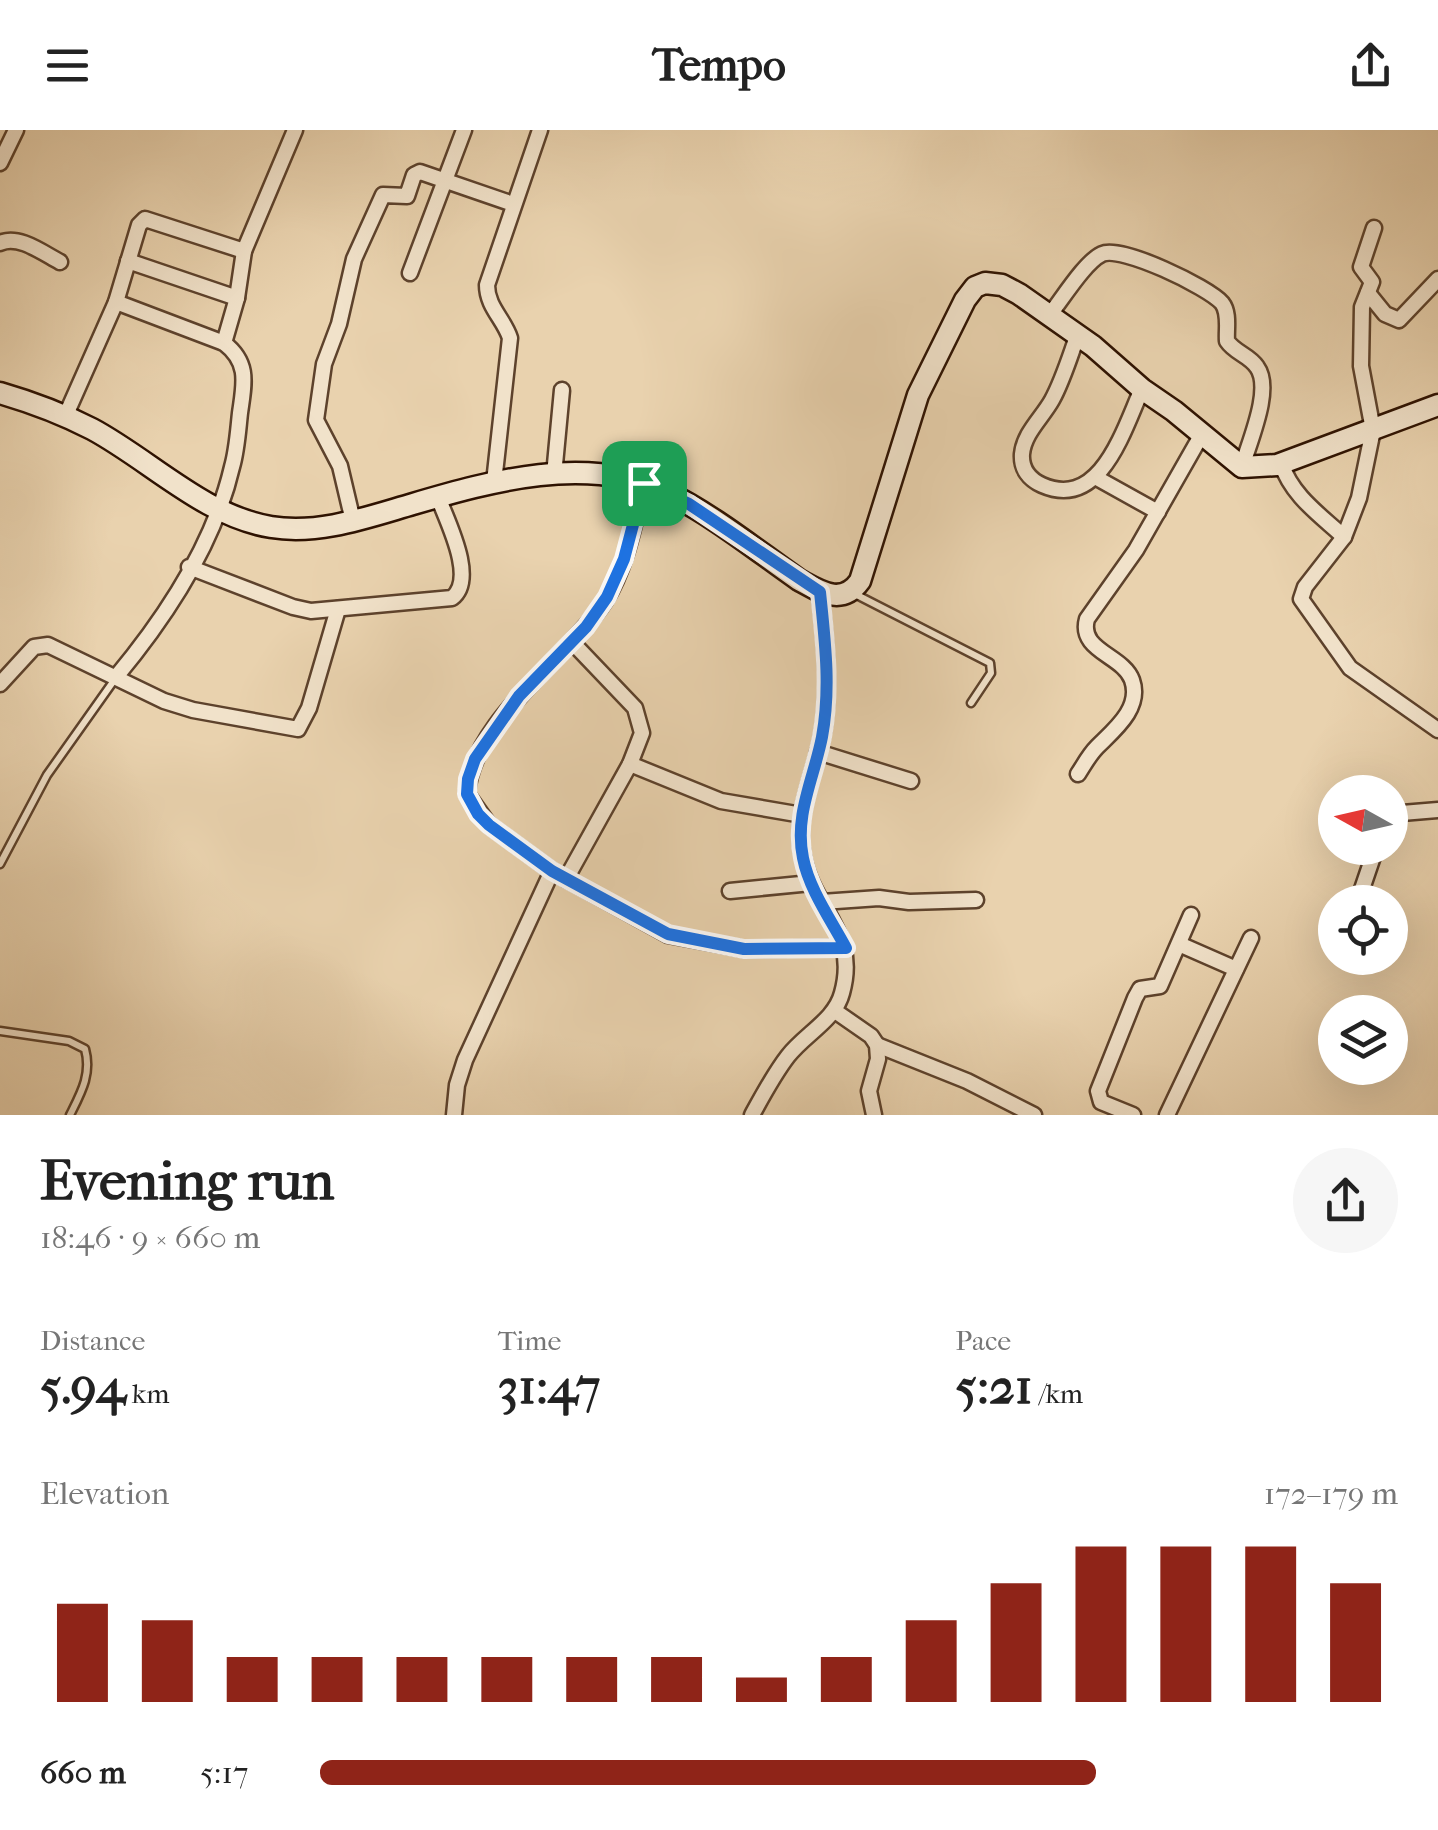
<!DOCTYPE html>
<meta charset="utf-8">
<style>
:root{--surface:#fff;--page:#f6f6f6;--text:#222;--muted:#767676;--accent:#8f2418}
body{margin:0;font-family:"IM FELL French Canon",serif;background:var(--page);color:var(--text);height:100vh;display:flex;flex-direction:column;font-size:38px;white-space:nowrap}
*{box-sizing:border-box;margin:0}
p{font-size:32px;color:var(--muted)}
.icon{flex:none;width:55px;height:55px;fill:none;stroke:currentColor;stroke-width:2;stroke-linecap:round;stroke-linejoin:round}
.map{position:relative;height:985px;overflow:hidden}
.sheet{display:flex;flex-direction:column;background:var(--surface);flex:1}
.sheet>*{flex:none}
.needle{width:65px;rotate:278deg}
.tools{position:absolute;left:1318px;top:645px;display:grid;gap:20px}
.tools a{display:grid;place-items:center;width:90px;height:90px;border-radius:50%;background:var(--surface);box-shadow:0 10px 40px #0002;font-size:50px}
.pin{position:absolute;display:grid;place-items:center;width:85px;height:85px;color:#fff;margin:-42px;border-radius:20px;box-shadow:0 5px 15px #0006}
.round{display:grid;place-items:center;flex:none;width:105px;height:105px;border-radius:52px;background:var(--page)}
.overview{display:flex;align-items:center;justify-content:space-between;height:170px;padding:0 40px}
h1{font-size:55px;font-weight:700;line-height:75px}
.stats{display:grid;grid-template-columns:repeat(3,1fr);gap:15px;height:170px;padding:10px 40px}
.stats div{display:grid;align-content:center}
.stats b{font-size:50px;font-weight:700}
.stats small{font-size:28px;font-weight:400}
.stats p{font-size:28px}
.chart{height:280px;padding:20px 40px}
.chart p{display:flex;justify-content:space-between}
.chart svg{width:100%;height:180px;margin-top:10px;stroke:var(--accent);stroke-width:6}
ul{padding:0 40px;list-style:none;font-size:32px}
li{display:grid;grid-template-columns:160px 120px 1fr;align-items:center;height:75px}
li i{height:25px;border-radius:12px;background:var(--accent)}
header{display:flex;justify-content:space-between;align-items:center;height:130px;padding:0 40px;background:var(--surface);font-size:45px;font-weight:700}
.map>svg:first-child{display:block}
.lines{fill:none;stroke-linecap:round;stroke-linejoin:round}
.lane-casing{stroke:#5d422c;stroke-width:11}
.street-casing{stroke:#5d422c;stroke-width:19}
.secondary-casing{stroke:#2e1201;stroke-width:25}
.lane{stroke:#f1e2ca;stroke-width:6}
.street{stroke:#f1e2ca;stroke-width:14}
.secondary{stroke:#f1e2ca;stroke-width:20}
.route-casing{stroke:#fff;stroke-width:20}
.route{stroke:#1a73e8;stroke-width:12}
</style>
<header><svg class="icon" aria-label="menu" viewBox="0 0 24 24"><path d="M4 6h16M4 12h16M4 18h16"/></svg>Tempo<svg class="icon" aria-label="share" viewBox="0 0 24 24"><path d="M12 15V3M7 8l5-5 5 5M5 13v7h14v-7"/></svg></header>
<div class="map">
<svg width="1438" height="985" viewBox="0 0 1438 985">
<rect width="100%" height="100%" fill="#e9d2ae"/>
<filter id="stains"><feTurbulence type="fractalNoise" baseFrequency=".002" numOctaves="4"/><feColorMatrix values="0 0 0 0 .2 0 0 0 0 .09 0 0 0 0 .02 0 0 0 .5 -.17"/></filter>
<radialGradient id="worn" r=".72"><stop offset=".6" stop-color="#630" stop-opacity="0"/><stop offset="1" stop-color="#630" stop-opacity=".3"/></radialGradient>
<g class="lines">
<!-- lane casing -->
<g class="lane-casing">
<g id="lane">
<path d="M853,463L990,533L991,543L971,573"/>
<path d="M0,734L47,645L115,549"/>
<path d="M0,901L69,911L85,919C92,944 81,963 70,985"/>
</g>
</g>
<!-- street casing -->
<g class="street-casing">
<g id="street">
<path d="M0,33L16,0"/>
<path d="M1374,98L1361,137L1372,152L1362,177L1361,236L1373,300L1359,368L1344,407L1305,457L1301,469L1350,538L1438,600"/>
<path d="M0,113C18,104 43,123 60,132"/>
<path d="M128,131L237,168"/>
<path d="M410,143L464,0"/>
<path d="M1368,163L1385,184L1399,190L1438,149"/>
<path d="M116,172L224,213C250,233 244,254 240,283C238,301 237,320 232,337C214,414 166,487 116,547"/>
<path d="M1051,183C1063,168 1085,132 1102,124C1121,115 1208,157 1222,173C1230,183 1226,200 1227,211C1235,223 1249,225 1257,237C1273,259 1249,312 1242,337"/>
<path d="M1078,204C1070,226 1063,250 1052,270C1042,288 1024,303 1022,324C1021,339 1029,349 1042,355C1101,381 1124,298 1142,259"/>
<path d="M224,213L237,168L244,121L295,0"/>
<path d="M65,287L116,172L139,95L145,89L244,121"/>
<path d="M1281,333C1292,366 1319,384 1344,407"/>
<path d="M554,345L562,260"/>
<path d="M1095,347L1158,382"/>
<path d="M494,352L510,208C504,189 487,177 487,155L540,0"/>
<path d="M644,353C634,393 627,436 605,471C567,529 472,591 467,664L489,695L552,741L668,805L744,819L846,818"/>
<path d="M353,391L340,336L316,290L324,234L339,194L354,129L383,65L407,66L414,45L420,42L513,74"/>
<path d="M189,437L293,477L311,481L452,468C477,449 447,391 438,367"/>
<path d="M0,554L34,517L48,515L164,571L193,580L298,599L309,578L338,479"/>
<path d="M818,622L911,651"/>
<path d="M630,634L721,671L802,685"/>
<path d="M1078,644C1084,635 1089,625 1097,617C1114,600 1142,578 1132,550C1123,525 1078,521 1087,489L1136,420L1202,304"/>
<path d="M1390,684L1438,680"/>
<path d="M566,749L630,634L642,603L635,578L572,512"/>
<path d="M730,761L811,753"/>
<path d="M1361,762L1376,718"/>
<path d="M822,772L879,768L909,772L976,770"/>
<path d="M1179,814L1236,839"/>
<path d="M835,881L871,906L877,915L878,929L869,961L874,985"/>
<path d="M877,915L967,951L1034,985"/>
<path d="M454,985L457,955L465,930L552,741"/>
<path d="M752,985C763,965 774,944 788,926C805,904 835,890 842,863C859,802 814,780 803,727C794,685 814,647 822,607C831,558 825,511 820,462"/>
<path d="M1133,985L1101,972L1098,961L1135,868L1140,859L1160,856L1191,785"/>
<path d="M1167,985L1251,808"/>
</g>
</g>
<!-- secondary casing -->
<g class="secondary-casing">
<path id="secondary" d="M0,263C31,272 63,284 92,299C150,330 204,386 271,397C319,405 368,387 413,374C491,351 588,324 666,362C713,385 756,420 799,450C821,462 842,476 860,451L918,265L965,170L975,157L985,153L1002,155L1019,164L1093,216L1142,259L1174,281L1242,337L1277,335L1438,275"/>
</g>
<!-- lane -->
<use href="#lane" class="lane"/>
<!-- street -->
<use href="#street" class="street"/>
<!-- secondary -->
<use href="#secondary" class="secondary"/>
</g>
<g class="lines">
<!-- route casing -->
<g class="route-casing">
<path id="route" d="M644,353L689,374L820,462C825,511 831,558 822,607C814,648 794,685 803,728C809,759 831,790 846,818L744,819L668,804L552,741L489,695L478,684L467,664L468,649L475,629L519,566L586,497L607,467L624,429Z"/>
</g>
<!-- route -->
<use href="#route" class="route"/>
</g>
<rect width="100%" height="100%" filter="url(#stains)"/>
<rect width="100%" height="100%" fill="url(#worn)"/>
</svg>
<div class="tools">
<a><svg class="needle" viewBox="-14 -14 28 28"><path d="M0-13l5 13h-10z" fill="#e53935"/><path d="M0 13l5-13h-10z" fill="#767676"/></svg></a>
<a><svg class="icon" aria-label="locate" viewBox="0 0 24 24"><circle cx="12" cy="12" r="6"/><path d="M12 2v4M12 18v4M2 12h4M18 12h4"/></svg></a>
<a><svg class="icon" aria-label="layers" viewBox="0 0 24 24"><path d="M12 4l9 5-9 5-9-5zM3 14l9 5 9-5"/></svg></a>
</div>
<div class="pin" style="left:644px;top:353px;background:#1e9e55"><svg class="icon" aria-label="arrive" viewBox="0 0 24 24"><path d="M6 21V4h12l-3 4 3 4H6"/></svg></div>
</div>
<section class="sheet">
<div class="overview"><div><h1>Evening run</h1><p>18:46 · 9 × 660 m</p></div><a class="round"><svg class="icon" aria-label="share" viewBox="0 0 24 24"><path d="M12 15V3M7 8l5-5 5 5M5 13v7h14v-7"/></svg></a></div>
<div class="stats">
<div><p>Distance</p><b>5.94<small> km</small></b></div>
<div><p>Time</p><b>31:47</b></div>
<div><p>Pace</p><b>5:21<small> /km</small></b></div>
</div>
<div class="chart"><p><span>Elevation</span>172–179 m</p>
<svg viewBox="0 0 160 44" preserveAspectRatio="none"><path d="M5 44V20M15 44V24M25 44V33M35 44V33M45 44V33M55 44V33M65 44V33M75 44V33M85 44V38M95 44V33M105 44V24M115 44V15M125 44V6M135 44V6M145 44V6M155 44V15"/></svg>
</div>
<ul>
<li><b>660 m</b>5:17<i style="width:72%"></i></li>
</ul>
</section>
